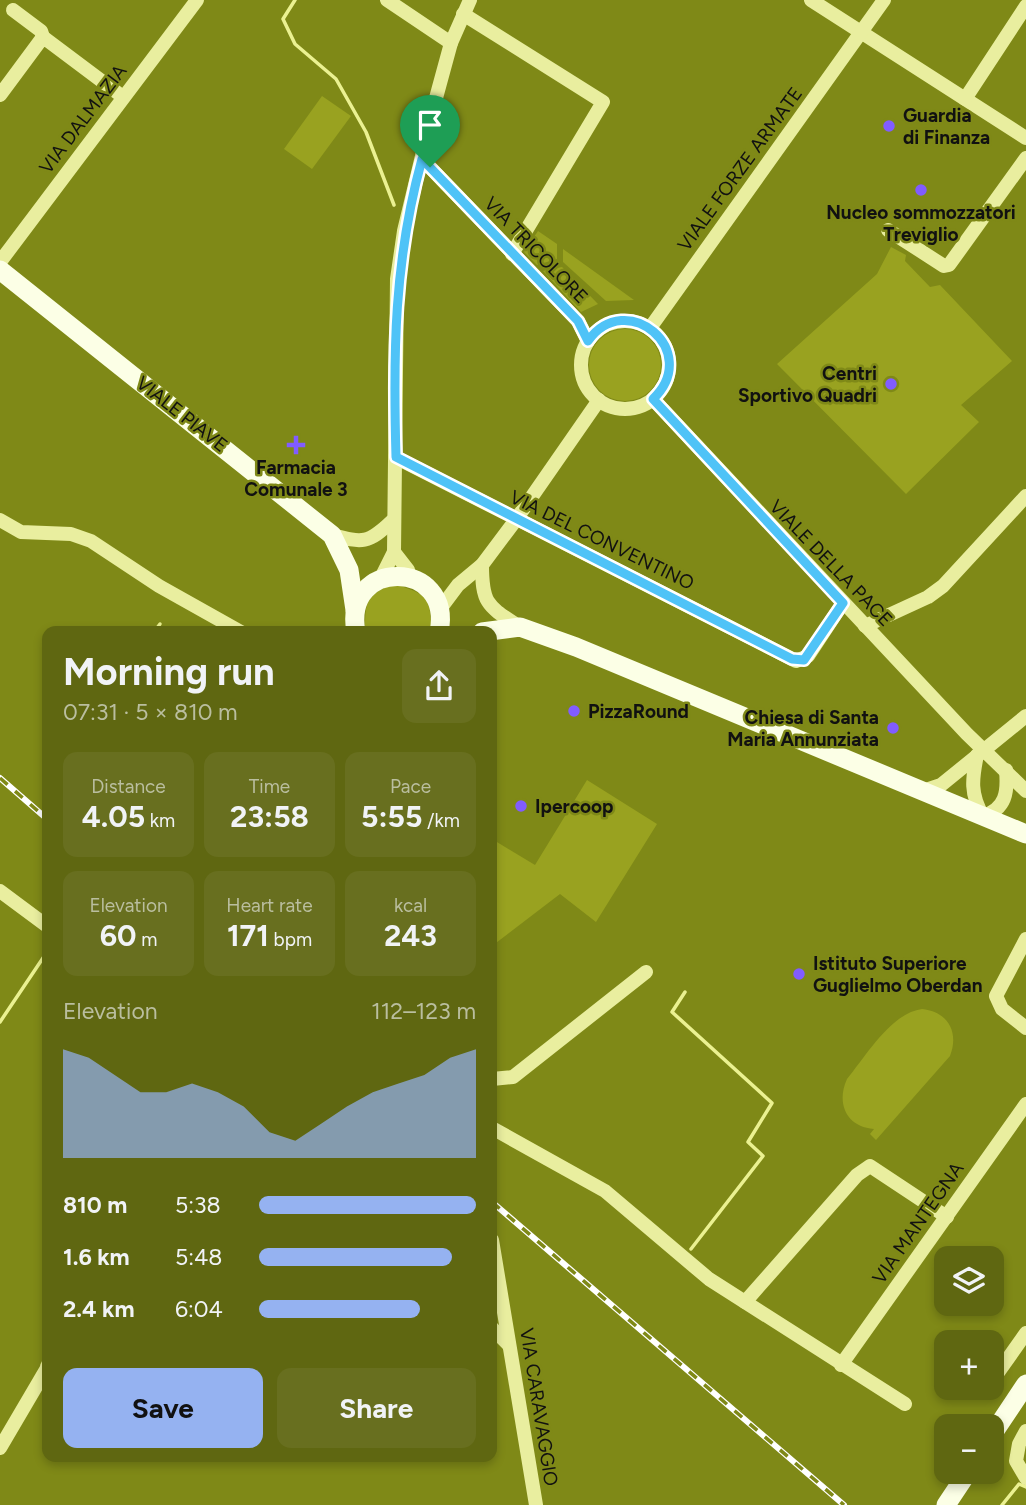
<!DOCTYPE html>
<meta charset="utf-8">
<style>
:root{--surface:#5f6711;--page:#686f1f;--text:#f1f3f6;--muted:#babe9f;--accent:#95b2f1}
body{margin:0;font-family:Figtree,sans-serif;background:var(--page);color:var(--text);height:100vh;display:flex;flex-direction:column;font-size:26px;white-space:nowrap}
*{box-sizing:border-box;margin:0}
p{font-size:23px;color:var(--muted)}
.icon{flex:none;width:38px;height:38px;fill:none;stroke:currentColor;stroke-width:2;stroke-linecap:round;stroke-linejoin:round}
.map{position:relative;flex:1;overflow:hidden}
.panel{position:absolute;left:42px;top:626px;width:455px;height:836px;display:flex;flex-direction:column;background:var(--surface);border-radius:14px;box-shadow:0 4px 10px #0003}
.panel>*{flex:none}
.fabs{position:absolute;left:934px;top:1246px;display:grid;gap:14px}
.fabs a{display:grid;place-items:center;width:70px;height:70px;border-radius:14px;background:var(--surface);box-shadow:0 4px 10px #0003;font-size:35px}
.pin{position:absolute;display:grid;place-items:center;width:60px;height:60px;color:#fff;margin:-72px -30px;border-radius:50% 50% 50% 0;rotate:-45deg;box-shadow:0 0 7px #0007}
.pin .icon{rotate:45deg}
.round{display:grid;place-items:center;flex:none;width:74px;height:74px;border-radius:14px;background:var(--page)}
.headline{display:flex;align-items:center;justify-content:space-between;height:119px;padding:0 21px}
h1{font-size:38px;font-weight:700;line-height:52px}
.stats{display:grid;grid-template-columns:repeat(3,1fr);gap:10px;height:119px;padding:7px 21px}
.stats div{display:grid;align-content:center;border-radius:14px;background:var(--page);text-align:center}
.stats b{font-size:30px;font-weight:700}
.stats small{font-size:19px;font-weight:400}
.stats p{font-size:19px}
.chart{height:196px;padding:14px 21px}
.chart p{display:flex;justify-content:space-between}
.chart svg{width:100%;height:126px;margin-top:7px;fill:var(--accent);opacity:.7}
.primary-button{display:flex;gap:14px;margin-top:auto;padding:14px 21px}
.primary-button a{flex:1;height:80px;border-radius:14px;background:var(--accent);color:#111;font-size:28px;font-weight:700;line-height:80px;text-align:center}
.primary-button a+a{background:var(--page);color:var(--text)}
ul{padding:0 21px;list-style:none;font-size:23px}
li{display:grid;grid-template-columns:112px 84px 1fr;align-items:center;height:52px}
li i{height:18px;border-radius:9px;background:var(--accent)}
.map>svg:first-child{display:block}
.green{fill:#99a220}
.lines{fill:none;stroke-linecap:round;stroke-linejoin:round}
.stream{stroke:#ebf191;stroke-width:3.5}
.minor{stroke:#e9ee9f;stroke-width:14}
.major{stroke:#fcffe6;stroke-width:19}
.rail-casing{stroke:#fff;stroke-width:6}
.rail{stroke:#7f8917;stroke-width:3.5;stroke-dasharray:10;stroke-linecap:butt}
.route-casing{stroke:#fff;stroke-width:14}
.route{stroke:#4fc3f7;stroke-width:9}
.poi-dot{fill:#815cff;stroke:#7f8917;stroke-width:2.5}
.labels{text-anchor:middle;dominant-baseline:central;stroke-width:5;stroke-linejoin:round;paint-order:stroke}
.poi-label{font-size:19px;font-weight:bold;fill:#111;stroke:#7f8917;text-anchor:start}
.street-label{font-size:19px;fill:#111;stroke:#7f8917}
</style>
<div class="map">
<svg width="1026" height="1505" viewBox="0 0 1026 1505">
<rect width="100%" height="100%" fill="#7f8917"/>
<!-- green -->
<g class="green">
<path d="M322,96L351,116L312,169L284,149Z"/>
<path d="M538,231L557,244V259L537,265L524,252Z"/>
<path d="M891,247L906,255L905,261L930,287L940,285L1012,361L961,405L979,422L906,494L777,364L877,274Z"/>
<path d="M563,249L634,300L606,301L563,262Z"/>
<path d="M562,267L598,304L581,312L543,271Z"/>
<circle cx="625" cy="365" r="36"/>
<path d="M394,584C427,594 431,597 431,632H365C365,603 365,595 394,584Z"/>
<path d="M587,780L657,824L596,922L560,894L492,946V839L535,865Z"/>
<path d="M922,1009C949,1012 959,1033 950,1056L876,1140L870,1134L874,1129C846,1127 836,1103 847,1079C866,1056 891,1013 922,1009Z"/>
</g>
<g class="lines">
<!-- stream -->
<g class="stream">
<path d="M295,0L283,19L295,44L336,79L366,132L394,205"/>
<path d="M154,632L160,624"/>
<path d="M685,992L672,1012L772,1103L748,1142L763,1156L691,1249"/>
<path d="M0,1022L47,952"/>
<path d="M42,1365L47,1355"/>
<path d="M1002,1505L1019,1484L1026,1487"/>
</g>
<!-- minor -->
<g class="minor">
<path d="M387,0L451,43"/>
<path d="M811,0L1026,138"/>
<path d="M13,10L41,31L43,37"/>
<path d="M463,14L603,102L512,254"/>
<path d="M0,95L43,37L123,97"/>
<path d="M965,99L1026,6"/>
<path d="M422,159L578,321L588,341"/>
<path d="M888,230L944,266L949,265L1026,158"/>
<path d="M0,262L197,0"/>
<circle cx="625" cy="365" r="44"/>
<path d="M650,328L884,0"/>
<path d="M653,399L967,734L1026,791"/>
<path d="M395,457L796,661L808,656L843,603"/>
<path d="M0,520L21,532L71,534L91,541L159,586L241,632"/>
<path d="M332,535C363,543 368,544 392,521"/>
<path d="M394,552L408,570L409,577"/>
<path d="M482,565C482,605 488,606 520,627"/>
<path d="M380,580L394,552L397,279L404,231L436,98L451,43L470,0"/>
<path d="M440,609L458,585L482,565L515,521L599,400"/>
<path d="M865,626L928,597L943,586L1026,496"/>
<path d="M977,755C972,779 970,794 983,816C1006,809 1008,792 1006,770"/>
<path d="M923,791L941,785L1026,716"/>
<path d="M0,891L47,926"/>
<path d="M1026,939L996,996L1002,1009L1026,1028"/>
<path d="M492,1079L513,1077L646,972"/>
<path d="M492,1128L605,1191L709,1279L905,1404"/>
<path d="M492,1240L536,1505"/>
<path d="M745,1302L857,1175L870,1166L947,1217"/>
<path d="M492,1328L509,1345"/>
<path d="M841,1365L1026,1104"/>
<path d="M997,1374L1026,1333"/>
<path d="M1026,1431L1019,1444L1016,1461L1026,1478"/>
<path d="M0,1448L47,1368"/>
</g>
<!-- major -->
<g class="major">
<path d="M0,270L332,535L349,570L355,610"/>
<path d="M356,632C342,557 454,559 439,632"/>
<path d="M482,632L520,627L576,647L1026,834"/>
<path d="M992,1435L1026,1384"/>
<path d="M946,1505L968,1472"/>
</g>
<!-- rail casing -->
<g class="rail-casing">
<g id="rail">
<path d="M0,778L47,819"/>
<path d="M492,1202L844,1505"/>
</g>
</g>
<!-- rail -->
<use href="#rail" class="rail"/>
</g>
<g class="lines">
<!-- route casing -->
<g class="route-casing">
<path id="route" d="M422,159L578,321L588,341C626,287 703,351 653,399L843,603L804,660L792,659L396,457C393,352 394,261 422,159Z"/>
</g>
<!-- route -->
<use href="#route" class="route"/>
</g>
<!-- markers -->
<g class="poi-dot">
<circle cx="889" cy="126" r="7"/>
<circle cx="921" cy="190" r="7"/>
<circle cx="891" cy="384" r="7"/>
<path d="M292.5 434.5h7v7h7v7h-7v7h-7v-7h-7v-7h7z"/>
<circle cx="574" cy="711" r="7"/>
<circle cx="893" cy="728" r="7"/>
<circle cx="521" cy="806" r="7"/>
<circle cx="799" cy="974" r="7"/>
</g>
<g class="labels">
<!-- poi labels -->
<g class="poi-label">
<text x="903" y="115">Guardia<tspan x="903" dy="22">di Finanza</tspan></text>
<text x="921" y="212" text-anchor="middle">Nucleo sommozzatori<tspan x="921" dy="22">Treviglio</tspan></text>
<text x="877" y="373" text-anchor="end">Centri<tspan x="877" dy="22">Sportivo Quadri</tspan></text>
<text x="296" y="467" text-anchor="middle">Farmacia<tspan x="296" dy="22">Comunale 3</tspan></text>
<text x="588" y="711">PizzaRound</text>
<text x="879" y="717" text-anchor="end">Chiesa di Santa<tspan x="879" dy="22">Maria Annunziata</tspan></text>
<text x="535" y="806">Ipercoop</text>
<text x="813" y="963">Istituto Superiore<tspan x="813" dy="22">Guglielmo Oberdan</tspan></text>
</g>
<!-- street labels -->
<g class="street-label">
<text transform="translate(83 119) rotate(-53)">VIA DALMAZIA</text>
<text transform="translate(740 169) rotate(-54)">VIALE FORZE ARMATE</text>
<text transform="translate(536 250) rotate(46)">VIA TRICOLORE</text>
<text transform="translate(182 414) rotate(38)">VIALE PIAVE</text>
<text transform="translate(602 540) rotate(26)">VIA DEL CONVENTINO</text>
<text transform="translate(831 563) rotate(46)">VIALE DELLA PACE</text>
<text transform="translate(918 1223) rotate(-55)">VIA MANTEGNA</text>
<text transform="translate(539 1407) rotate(81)">VIA CARAVAGGIO</text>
</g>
</g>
</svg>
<div class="fabs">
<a><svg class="icon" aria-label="layers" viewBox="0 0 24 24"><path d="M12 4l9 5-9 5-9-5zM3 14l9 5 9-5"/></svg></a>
<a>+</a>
<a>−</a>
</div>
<div class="pin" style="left:430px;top:167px;background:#1e9e55"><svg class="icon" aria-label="arrive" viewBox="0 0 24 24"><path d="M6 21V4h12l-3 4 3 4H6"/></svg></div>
<section class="panel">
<div class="headline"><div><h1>Morning run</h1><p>07:31 · 5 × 810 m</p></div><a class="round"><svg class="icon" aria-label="share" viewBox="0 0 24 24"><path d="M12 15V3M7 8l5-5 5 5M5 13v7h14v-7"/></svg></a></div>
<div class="stats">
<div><p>Distance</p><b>4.05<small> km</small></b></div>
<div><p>Time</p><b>23:58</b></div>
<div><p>Pace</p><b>5:55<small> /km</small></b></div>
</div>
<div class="stats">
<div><p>Elevation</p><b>60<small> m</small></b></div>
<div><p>Heart rate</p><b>171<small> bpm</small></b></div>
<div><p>kcal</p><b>243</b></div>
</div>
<div class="chart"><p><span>Elevation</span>112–123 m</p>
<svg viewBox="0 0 160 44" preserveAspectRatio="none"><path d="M0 44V6L10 9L20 15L30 21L40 21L50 18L60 21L70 26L80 35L90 38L100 32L110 26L120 21L130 18L140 15L150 9L160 6V44z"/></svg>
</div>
<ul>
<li><b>810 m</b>5:38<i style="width:100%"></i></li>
<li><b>1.6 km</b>5:48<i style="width:89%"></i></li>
<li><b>2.4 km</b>6:04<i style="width:74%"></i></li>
</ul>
<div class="primary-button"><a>Save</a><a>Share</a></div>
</section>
</div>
